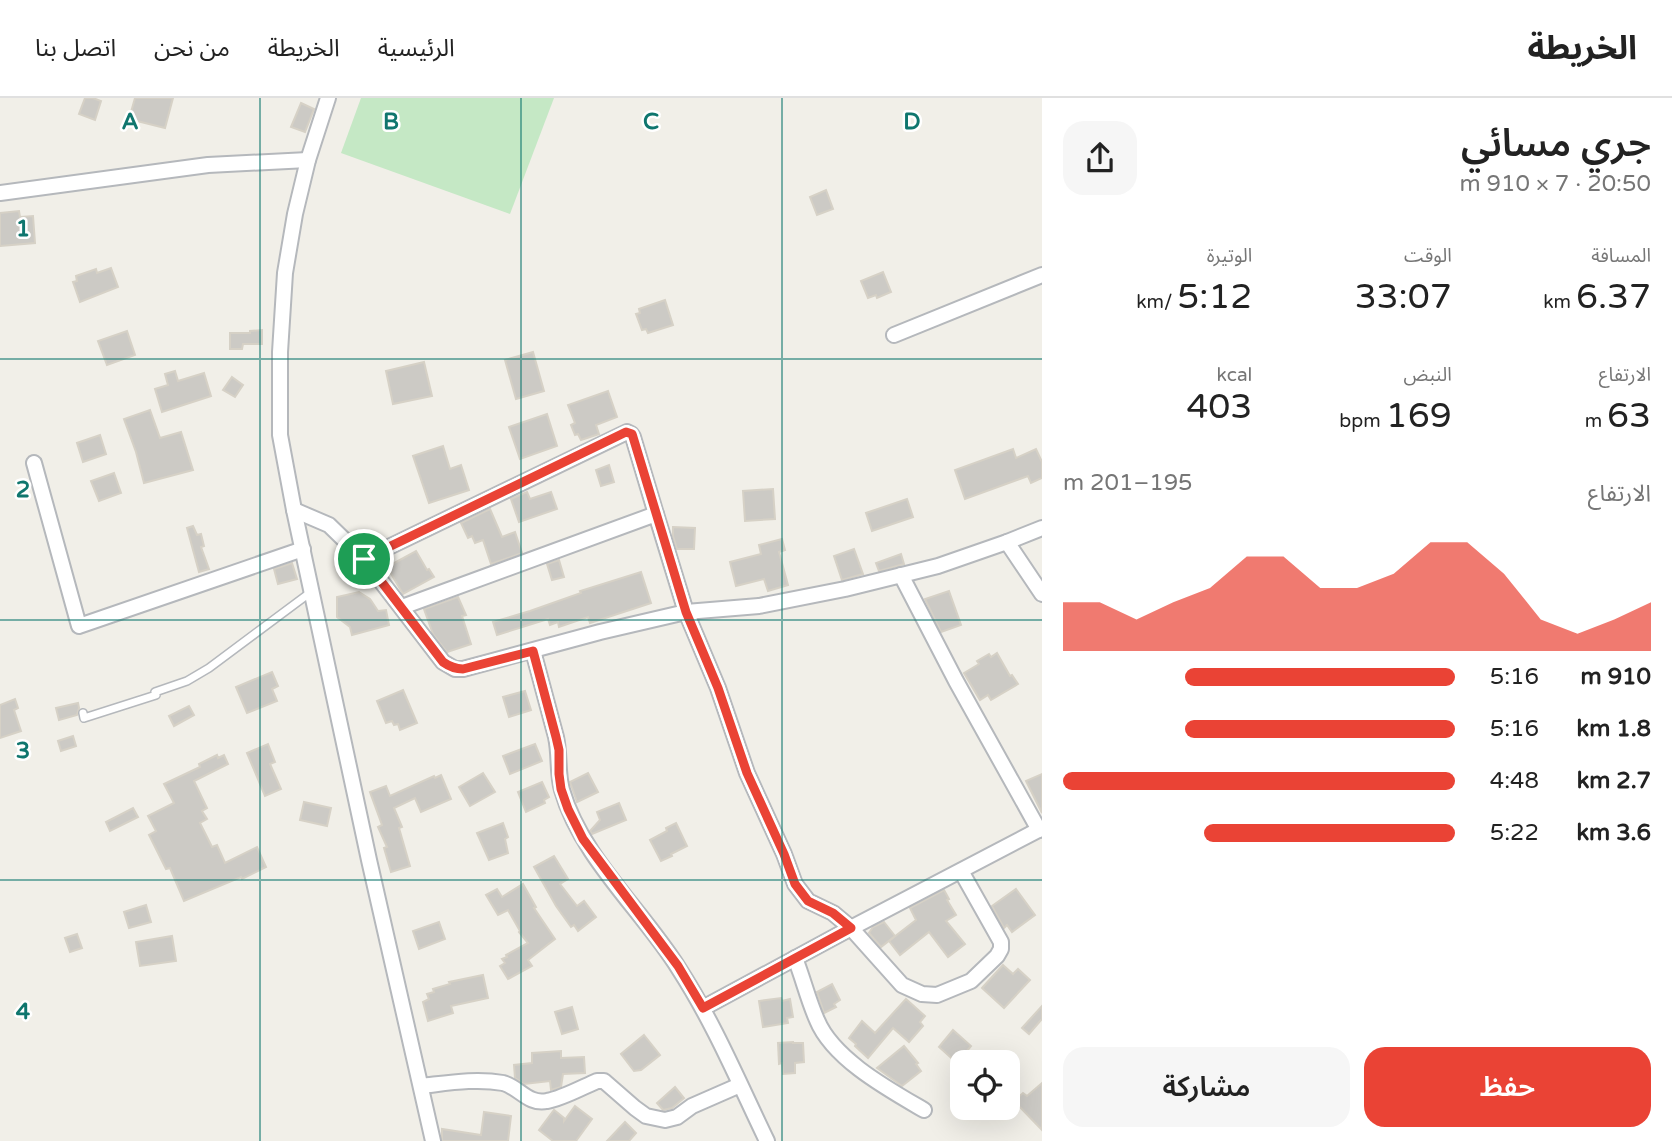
<!DOCTYPE html>
<html lang="ar">
<meta charset="utf-8">
<style>
:root{--surface:#fff;--page:#f6f6f6;--text:#222;--muted:#767676;--line:#e0e0e0;--accent:#ea4335}
body{margin:0;font-family:"Varela Round","Noto Sans Arabic",sans-serif;background:var(--page);color:var(--text);direction:rtl;height:100vh;display:flex;flex-direction:column;font-size:26px;white-space:nowrap}
*{box-sizing:border-box;margin:0}
p{font-size:23px;color:var(--muted)}
.icon{flex:none;width:38px;height:38px;fill:none;stroke:currentColor;stroke-width:2;stroke-linecap:round;stroke-linejoin:round}
.map{position:relative;flex:1;overflow:hidden;direction:ltr}
.panel{display:flex;flex-direction:column;background:var(--surface);width:630px}
.panel>*{flex:none}
.fabs{position:absolute;left:950px;top:952px;display:grid;gap:14px}
.fabs a{display:grid;place-items:center;width:70px;height:70px;border-radius:14px;background:var(--surface);box-shadow:0 7px 28px #0002;font-size:35px}
.pin{position:absolute;display:grid;place-items:center;width:60px;height:60px;color:#fff;margin:-30px;border:4px solid #fff;border-radius:50%;box-shadow:0 2px 7px #0007}
.round{display:grid;place-items:center;flex:none;width:74px;height:74px;border-radius:21px;background:var(--page)}
.summary{display:flex;align-items:center;justify-content:space-between;height:119px;padding:0 21px}
h1{font-size:38px;font-weight:600;line-height:52px}
.stats{display:grid;grid-template-columns:repeat(3,1fr);gap:10px;height:119px;padding:7px 21px}
.stats div{display:grid;align-content:center}
.stats b{font-size:35px;font-weight:600}
.stats small{font-size:19px;font-weight:400}
.stats p{font-size:19px}
.chart{height:196px;padding:14px 21px}
.chart p{display:flex;justify-content:space-between}
.chart svg{width:100%;height:126px;margin-top:7px;fill:var(--accent);opacity:.7}
.cta{display:flex;gap:14px;margin-top:auto;padding:14px 21px}
.cta a{flex:1;height:80px;border-radius:21px;background:var(--accent);color:#fff;font-size:28px;font-weight:600;line-height:80px;text-align:center}
.cta a+a{background:var(--page);color:var(--text)}
ul{padding:0 21px;list-style:none;font-size:23px}
li{display:grid;grid-template-columns:112px 84px 1fr;align-items:center;height:52px}
li i{height:18px;border-radius:9px;background:var(--accent)}
header{display:flex;align-items:center;gap:42px;box-sizing:border-box;height:98px;padding:0 35px;background:var(--surface);border-bottom:2px solid var(--line)}
header strong{font-size:33px}
nav{display:flex;gap:38px;margin-inline-start:auto;font-size:24px}
main{display:flex;flex:1;min-height:0}
.map>svg:first-child{display:block}
.green{fill:#c5e8c5}
.building{fill:#cccac5;stroke:#d6d1c6;stroke-width:2}
.lines{fill:none;stroke-linecap:round;stroke-linejoin:round}
.service-casing{stroke:#b5b8bc;stroke-width:10}
.minor-casing{stroke:#b5b8bc;stroke-width:18}
.service{stroke:#fff;stroke-width:7}
.minor{stroke:#fff;stroke-width:14}
.route-casing{stroke:#fff;stroke-width:14}
.route{stroke:#ea4335;stroke-width:9}
.grid{fill:none;stroke:#0f766e;stroke-width:2;stroke-opacity:0.55}
.grid-label{font-size:23px;text-anchor:middle;font-weight:bold;fill:#0f766e;stroke:#fff;stroke-width:5;stroke-linejoin:round;paint-order:stroke}
</style>
<header>
<strong>الخريطة</strong>
<nav><a>الرئيسية</a><a>الخريطة</a><a>من نحن</a><a>اتصل بنا</a></nav>
</header>
<main>
<section class="panel">
<div class="summary"><div><h1>جري مسائي</h1><p>20:50 · 7 × 910 m</p></div><a class="round"><svg class="icon" aria-label="share" viewBox="0 0 24 24"><path d="M12 15V3M7 8l5-5 5 5M5 13v7h14v-7"/></svg></a></div>
<div class="stats">
<div><p>المسافة</p><b>6.37<small> km</small></b></div>
<div><p>الوقت</p><b>33:07</b></div>
<div><p>الوتيرة</p><b>5:12<small> /km</small></b></div>
</div>
<div class="stats">
<div><p>الارتفاع</p><b>63<small> m</small></b></div>
<div><p>النبض</p><b>169<small> bpm</small></b></div>
<div><p>kcal</p><b>403</b></div>
</div>
<div class="chart"><p><span>الارتفاع</span>195–201 m</p>
<svg viewBox="0 0 160 44" preserveAspectRatio="none"><path d="M0 44V27L10 27L20 33L30 27L40 22L50 11L60 11L70 22L80 22L90 17L100 6L110 6L120 17L130 33L140 38L150 33L160 27V44z"/></svg>
</div>
<ul>
<li><b>910 m</b>5:16<i style="width:69%"></i></li>
<li><b>1.8 km</b>5:16<i style="width:69%"></i></li>
<li><b>2.7 km</b>4:48<i style="width:100%"></i></li>
<li><b>3.6 km</b>5:22<i style="width:64%"></i></li>
</ul>
<div class="cta"><a>حفظ</a><a>مشاركة</a></div>
</section>
<div class="map">
<svg width="1042" height="1043" viewBox="0 0 1042 1043">
<rect width="100%" height="100%" fill="#f1efe8"/>
<!-- green -->
<path class="green" d="M361,0H554L510,116L341,55Z"/>
<!-- building -->
<g class="building">
<path d="M85,0H93L101,3L95,22L79,16Z"/>
<path d="M135,0H173L165,30L129,21Z"/>
<path d="M301,5L314,11L305,34L291,29Z"/>
<path d="M826,92L833,111L817,117L810,99Z"/>
<path d="M19,113L20,119L33,118L35,145L0,148V115Z"/>
<path d="M111,170L118,189L80,204L73,184L77,183L76,178L96,171L97,175Z"/>
<path d="M883,174L891,194L877,200L876,197L868,200L861,183Z"/>
<path d="M665,202L673,227L648,235L646,231L642,232L636,216L640,215L639,211Z"/>
<path d="M262,232V246H243L242,251H230V235H250V233Z"/>
<path d="M127,233L135,257L107,267L98,243Z"/>
<path d="M533,254L544,293L516,301L505,262Z"/>
<path d="M424,264L432,298L393,306L386,273Z"/>
<path d="M175,273L178,283L204,275L211,298L162,314L155,291L168,287L165,276Z"/>
<path d="M232,279L243,287L235,299L223,292Z"/>
<path d="M608,293L617,319L596,327L599,336L581,342L578,336L575,337L571,327L575,325L568,307Z"/>
<path d="M150,312L160,340L181,334L193,372L144,385L136,354L124,321Z"/>
<path d="M547,316L557,348L520,361L509,329Z"/>
<path d="M100,337L106,356L83,364L77,345Z"/>
<path d="M443,348L450,371L461,367L469,392L429,405L413,358Z"/>
<path d="M1013,351L1016,360L1036,351L1042,364V380L1031,385L1028,378L965,401L955,372Z"/>
<path d="M609,367L614,384L601,388L596,372Z"/>
<path d="M114,375L121,395L99,403L91,383Z"/>
<path d="M773,391L775,421L745,423L743,393Z"/>
<path d="M527,394L530,401L551,394L557,411L519,424L511,401Z"/>
<path d="M907,401L913,419L872,433L866,415Z"/>
<path d="M490,411L502,439L515,434L522,455L491,466L483,442L475,445L472,438L468,440L461,425Z"/>
<path d="M193,428L197,437L201,436L204,448L201,449L209,471L199,474L187,430Z"/>
<path d="M673,429L695,430L694,451H677L673,438Z"/>
<path d="M782,441L785,452L779,454L788,487L768,493L764,481L736,488L730,464L761,456L759,447Z"/>
<path d="M854,451L863,476L842,482L834,458Z"/>
<path d="M416,453L427,472L429,471L434,479L403,496L387,469Z"/>
<path d="M901,456L904,466L879,473L876,465Z"/>
<path d="M559,462L564,479L552,482L547,466Z"/>
<path d="M292,465L297,481L278,486L274,471Z"/>
<path d="M641,474L651,505L590,525L588,519L559,529L558,524L550,527L548,521L497,537L493,524L530,513L581,495L580,493Z"/>
<path d="M949,493L961,527L941,534L925,501Z"/>
<path d="M359,494L370,501L378,513L386,512L389,527L352,537L350,529L337,519V499Z"/>
<path d="M458,499L466,517L462,518L471,546L447,554L433,536L424,511Z"/>
<path d="M997,555L1010,578L1012,577L1018,586L991,602L988,597L980,602L964,575L979,566L977,563L989,556L991,559Z"/>
<path d="M272,574L278,588L272,591L277,603L247,615L236,589Z"/>
<path d="M403,592L417,625L400,632L398,626L394,627L392,623L386,625L377,603Z"/>
<path d="M525,593L531,612L509,619L503,599Z"/>
<path d="M15,601L18,610L14,612L21,633L0,640V607Z"/>
<path d="M78,605L79,610L77,617L59,622L56,610Z"/>
<path d="M189,608L194,617L174,628L169,618Z"/>
<path d="M73,638L76,648L61,653L58,643Z"/>
<path d="M268,646L275,664L270,666L281,691L265,698L247,655Z"/>
<path d="M535,646L542,663L510,676L503,658Z"/>
<path d="M217,657L218,660L224,657L228,666L194,683L207,710L202,713L207,721L200,725L212,749L217,747L225,765L257,749L266,769L242,781L241,779L184,803L170,770L166,771L149,737L156,733L148,718L174,705L164,686L200,669L199,666Z"/>
<path d="M483,675L495,694L470,708L459,689Z"/>
<path d="M588,675L598,694L577,704L570,684Z"/>
<path d="M1042,676V715L1026,683Z"/>
<path d="M441,677L451,701L421,714L415,700L394,710L402,729L399,730L410,768L391,774L384,750L387,749L378,729L382,727L370,694L386,688L390,698L434,678L435,680Z"/>
<path d="M542,684L549,699L544,702L545,705L526,714L518,694Z"/>
<path d="M304,704L331,710L327,728L300,722Z"/>
<path d="M619,705L626,722L592,736L590,733L600,722L597,714Z"/>
<path d="M133,710L138,719L110,733L106,724Z"/>
<path d="M503,725L508,739L505,741L508,755L489,762L477,735Z"/>
<path d="M676,725L687,748L671,756L672,758L661,763L650,742L667,733L666,730Z"/>
<path d="M554,758L568,781L560,786L577,808L584,803L596,819L578,833L574,827L571,829L556,808L534,769Z"/>
<path d="M523,786L536,809L534,810L555,841L528,862L532,868L508,881L500,868L505,865L502,861L507,859L506,857L528,845L519,834L520,833L508,812L498,817L486,797L497,791L502,799Z"/>
<path d="M1016,791L1035,817L1012,834L1007,827L1004,830L992,808Z"/>
<path d="M944,792L949,801L947,802L956,817L946,823L965,846L948,859L929,834L900,857L889,843L916,822L910,810Z"/>
<path d="M146,807L151,824L129,830L124,814Z"/>
<path d="M439,824L445,841L419,851L413,833Z"/>
<path d="M884,824L895,838L881,849L869,835L873,829Z"/>
<path d="M77,836L82,850L70,854L65,840Z"/>
<path d="M172,838L176,863L140,868L136,844Z"/>
<path d="M1003,867L1013,876L1018,871L1030,882L1004,910L982,890Z"/>
<path d="M483,877L488,900L451,908L453,915L428,923L423,904L429,901L427,896L434,894L433,891L450,886L449,884Z"/>
<path d="M832,886L840,902L834,906L836,909L824,915L817,894Z"/>
<path d="M781,900L782,903L790,901L793,919L787,920L788,925L763,929L759,903Z"/>
<path d="M906,901L925,918L920,924L923,928L909,944L893,930L868,960L855,948L856,946L849,940L862,923L875,935Z"/>
<path d="M1042,908V921L1029,936L1022,930Z"/>
<path d="M572,909L578,931L562,936L555,914Z"/>
<path d="M953,932L971,948L957,965L939,949Z"/>
<path d="M644,937L660,957L641,972L634,973L621,956Z"/>
<path d="M793,944V945H803L804,964L795,965V975L783,976L782,965L779,966L778,945Z"/>
<path d="M904,948L918,965L916,966L921,973L902,988L877,970Z"/>
<path d="M561,953V960L584,959L585,975L563,976L561,989L551,992L550,983L524,986L515,980L514,967L532,965V955Z"/>
<path d="M1042,985V1032L1014,1003L1023,995L1027,998Z"/>
<path d="M675,989L684,1000L672,1010L663,1012L657,1005Z"/>
<path d="M575,1008L592,1021L576,1043H553L539,1032L554,1012L564,1020V1023Z"/>
<path d="M484,1014L511,1018L508,1043H442V1031L481,1037Z"/>
<path d="M625,1024L636,1035L629,1043H607Z"/>
</g>
<g class="lines">
<!-- service casing -->
<g class="service-casing">
<path id="service" d="M83,615L84,620L156,597L155,594L187,583L209,570L311,494"/>
</g>
<!-- minor casing -->
<g class="minor-casing">
<g id="minor">
<path d="M328,0L308,62L295,116L285,175L280,254V337L294,412L369,762L433,1043"/>
<path d="M0,95L208,67L308,62"/>
<path d="M894,237L1042,177"/>
<path d="M34,365L79,528L303,451"/>
<path d="M294,412L329,427L364,461L443,564L455,571H463L600,534L686,514L759,508L845,491L938,468L1007,444L1042,430"/>
<path d="M1007,444L1042,496"/>
<path d="M364,461L627,334L631,336L633,339L656,416"/>
<path d="M901,477L956,583L1039,732"/>
<path d="M402,509L656,416L686,514L718,590L747,675L784,756L795,786L808,803L833,815L851,830L902,887L922,896L937,897L971,883L997,858L1001,851V844L961,773"/>
<path d="M533,553L556,639C560,657 557,675 562,692C581,759 643,813 679,871C714,925 739,985 767,1043"/>
<path d="M795,860C803,880 808,902 817,922C833,961 888,991 924,1012"/>
<path d="M703,910L851,830L1042,730"/>
<path d="M422,988C448,985 476,980 503,985C519,989 528,1007 547,1003C561,1001 583,989 597,983H604L635,1010L646,1018L665,1022L677,1019L692,1008L740,987"/>
</g>
</g>
<!-- service -->
<use href="#service" class="service"/>
<!-- minor -->
<use href="#minor" class="minor"/>
</g>
<g class="lines">
<!-- route casing -->
<g class="route-casing">
<path id="route" d="M626,334L632,336L633,339L686,514L718,590L747,675L784,756L795,786L808,803L833,815L851,830L703,910L678,868L583,741L568,711L561,691L559,676V652L556,639L533,553L463,571C455,571 450,569 443,564L364,461Z"/>
</g>
<!-- route -->
<use href="#route" class="route"/>
</g>
<!-- grid -->
<path class="grid" d="M260,0V1043M521,0V1043M782,0V1043M0,261H1042M0,522H1042M0,782H1042"/>
<g class="grid-label">
<text x="130" y="31">A</text>
<text x="391" y="31">B</text>
<text x="651" y="31">C</text>
<text x="912" y="31">D</text>
<text x="23" y="138">1</text>
<text x="23" y="399">2</text>
<text x="23" y="660">3</text>
<text x="23" y="921">4</text>
</g>
</svg>
<div class="fabs">
<a><svg class="icon" aria-label="locate" viewBox="0 0 24 24"><circle cx="12" cy="12" r="6"/><path d="M12 2v4M12 18v4M2 12h4M18 12h4"/></svg></a>
</div>
<div class="pin" style="left:364px;top:461px;background:#1e9e55"><svg class="icon" aria-label="arrive" viewBox="0 0 24 24"><path d="M6 21V4h12l-3 4 3 4H6"/></svg></div>
</div>
</main>
